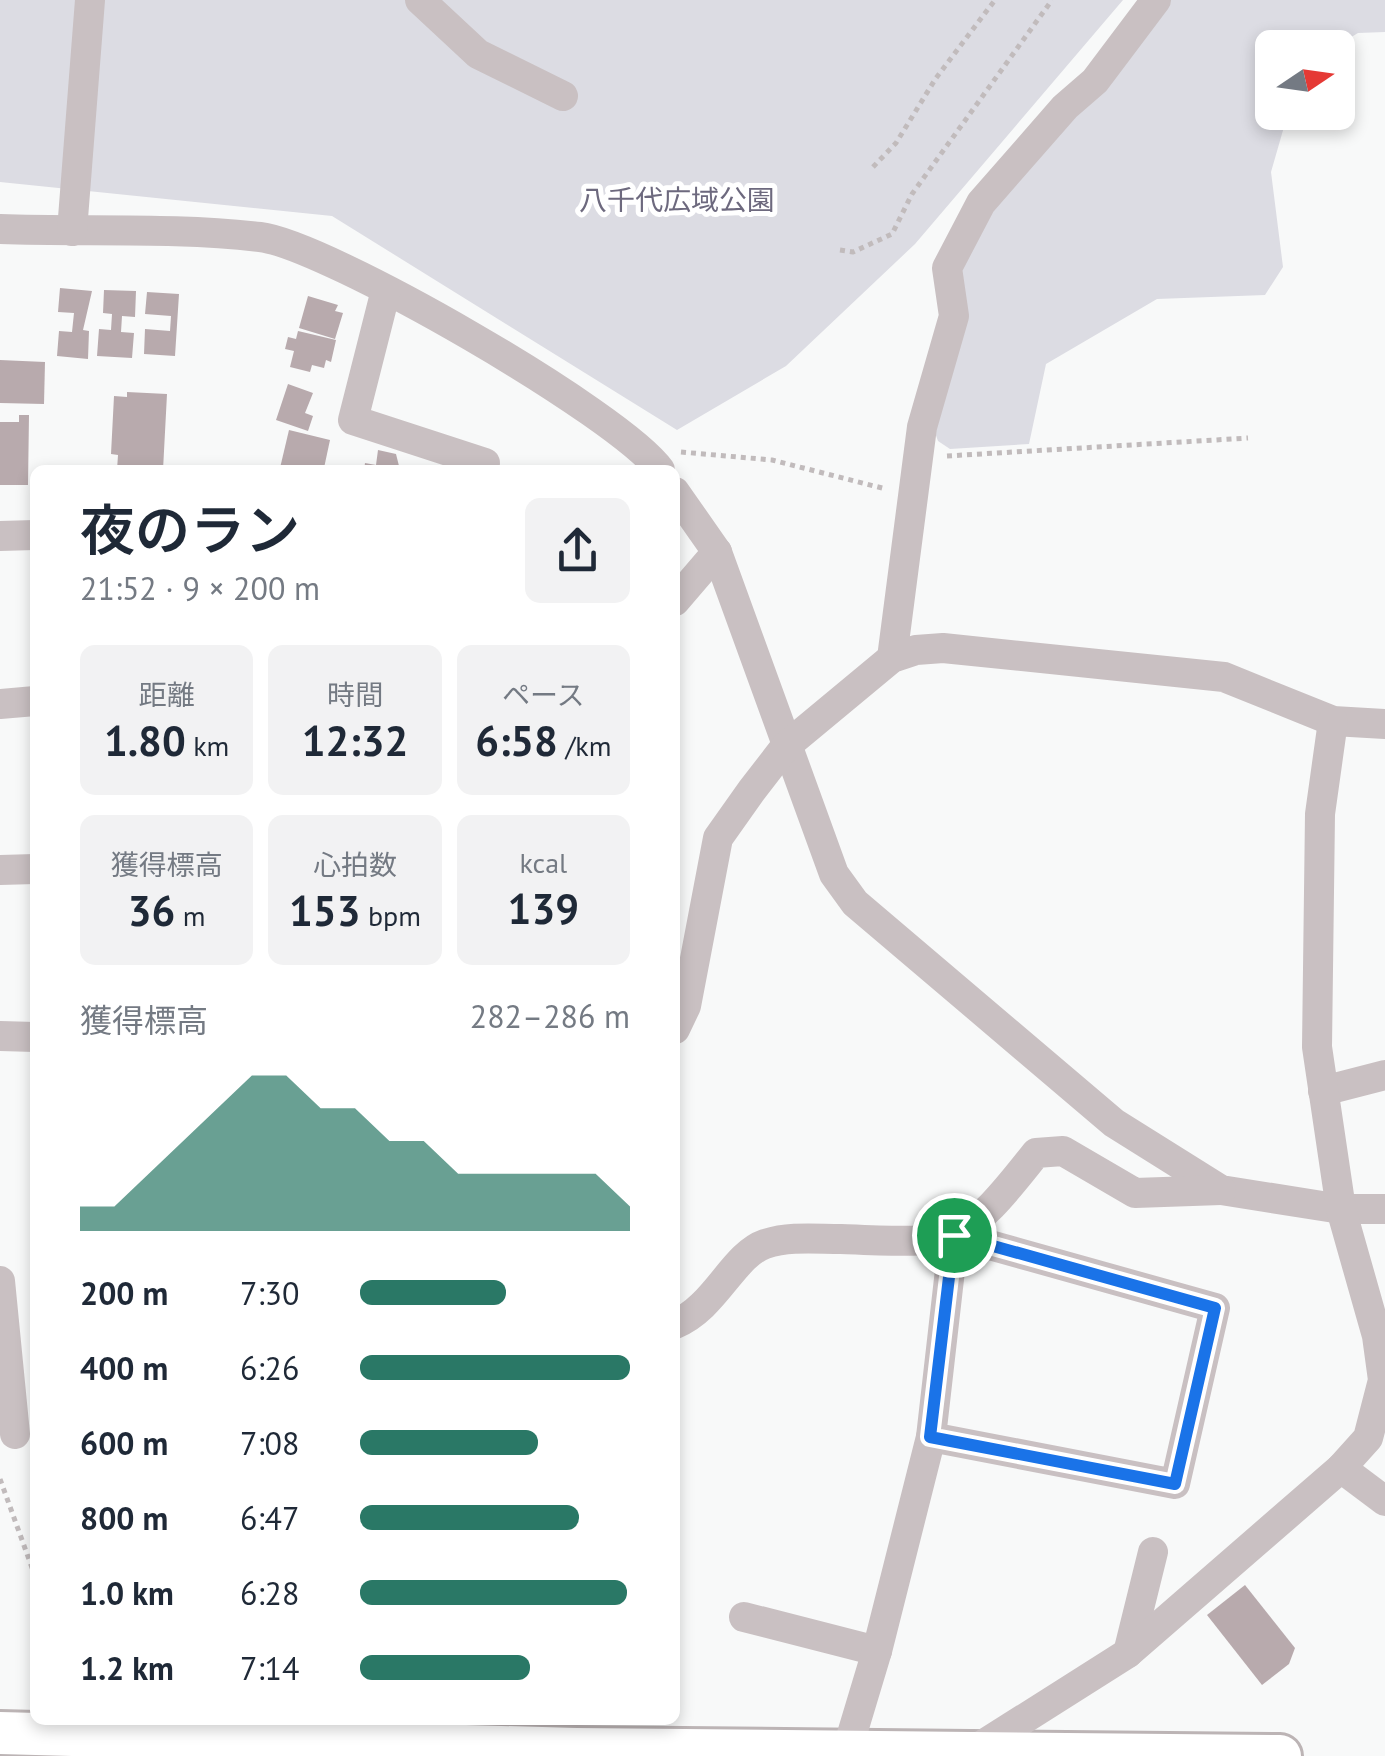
<!DOCTYPE html>
<html lang="ja">
<meta charset="utf-8">
<style>
:root{--surface:#fff;--page:#f2f2f3;--text:#1f2937;--muted:#747a83;--accent:#2a7866}
body{margin:0;font-family:"PT Sans","Noto Sans JP",sans-serif;background:var(--page);color:var(--text);height:100vh;display:flex;flex-direction:column;font-size:38px;white-space:nowrap}
*{box-sizing:border-box;margin:0}
p{font-size:32px;color:var(--muted)}
.icon{flex:none;width:55px;height:55px;fill:none;stroke:currentColor;stroke-width:2;stroke-linecap:round;stroke-linejoin:round}
.map{position:relative;flex:1;overflow:hidden}
.drawer{position:absolute;left:30px;top:465px;width:650px;height:1260px;display:flex;flex-direction:column;background:var(--surface);border-radius:15px;box-shadow:0 5px 15px #0003}
.drawer>*{flex:none}
.needle{width:65px;rotate:77deg}
.tools{position:absolute;left:1255px;top:30px;display:grid;gap:20px}
.tools a{display:grid;place-items:center;width:100px;height:100px;border-radius:15px;background:var(--surface);box-shadow:0 5px 15px #0003;font-size:50px}
.pin{position:absolute;display:grid;place-items:center;width:85px;height:85px;color:#fff;margin:-42px;border:5px solid #fff;border-radius:50%;box-shadow:0 2px 10px #0007}
.round{display:grid;place-items:center;flex:none;width:105px;height:105px;border-radius:15px;background:var(--page)}
.head{display:flex;align-items:center;justify-content:space-between;height:170px;padding:0 50px}
h1{font-size:55px;font-weight:600;line-height:75px}
.metrics{display:grid;grid-template-columns:repeat(3,1fr);gap:15px;height:170px;padding:10px 50px}
.metrics div{display:grid;align-content:center;border-radius:15px;background:var(--page);text-align:center}
.metrics b{font-size:42px;font-weight:600}
.metrics small{font-size:28px;font-weight:400}
.metrics p{font-size:28px}
.chart{height:280px;padding:20px 50px}
.chart p{display:flex;justify-content:space-between}
.chart svg{width:100%;height:180px;margin-top:10px;fill:var(--accent);opacity:.7}
ul{padding:0 50px;list-style:none;font-size:32px}
li{display:grid;grid-template-columns:160px 120px 1fr;align-items:center;height:75px}
li i{height:25px;border-radius:12px;background:var(--accent)}
.map>svg:first-child{display:block}
.green{fill:#dcdce3}
.building{fill:#b8aaad}
.lines{fill:none;stroke-linecap:round;stroke-linejoin:round}
.highway-casing{stroke:#bcb4b5;stroke-width:48}
.path{stroke:#c1bbbc;stroke-width:5;stroke-dasharray:5 5;stroke-linecap:butt}
.minor{stroke:#c9c0c2;stroke-width:30}
.highway{stroke:#fff;stroke-width:42}
.route-casing{stroke:#fff;stroke-width:20}
.route{stroke:#1a73e8;stroke-width:12}
.labels{text-anchor:middle;dominant-baseline:central;stroke-width:10;stroke-linejoin:round;paint-order:stroke}
.park-label{font-size:28px;fill:#6d697e;stroke:#fff}
</style>
<div class="map">
<svg width="1385" height="1756" viewBox="0 0 1385 1756">
<rect width="100%" height="100%" fill="#f8f9f9"/>
<!-- green -->
<g class="green">
<path d="M0,0H1123L915,244L786,366L677,430L332,216L0,182Z"/>
<path d="M1166,0H1385V32L1358,33L1335,47L1272,48V112L1288,113L1271,172L1283,267L1265,295L1157,299L1046,364L1029,444L950,449L938,441L931,422L956,265L989,212Z"/>
</g>
<!-- building -->
<g class="building">
<path d="M60,288L92,291L83,330L89,331L88,359L57,356L59,331L72,332L74,313L58,312Z"/>
<path d="M104,290L136,291L135,317L122,316L121,332L134,333L132,358L97,356L99,329L111,330L112,314L103,313Z"/>
<path d="M147,292L179,294L175,356L144,354L145,329L170,331L171,316L145,314Z"/>
<path d="M308,296L338,305L335,311L343,313L335,339L299,328Z"/>
<path d="M298,331L336,340L331,362L326,360L324,368L312,365L310,372L290,367L294,351L285,349L288,337L296,339Z"/>
<path d="M0,360L45,362L44,404L0,403Z"/>
<path d="M288,384L313,393L305,413L313,416L308,431L276,420Z"/>
<path d="M127,392L167,394L163,470H117L118,455L111,454L114,396L127,397Z"/>
<path d="M19,415H29L28,485H0V422H19Z"/>
<path d="M289,430L330,440L324,468H280Z"/>
<path d="M378,450L396,454L400,470H364L365,463L376,465Z"/>
<path d="M1245,1585L1295,1648L1289,1664L1262,1685L1207,1615Z"/>
</g>
<g class="lines">
<!-- highway casing -->
<g class="highway-casing">
<path id="highway" d="M0,1733L576,1749L1280,1756"/>
</g>
<!-- path -->
<g class="path">
<path d="M873,167L896,143L936,78L995,0"/>
<path d="M840,250L853,252L892,234L912,194L1052,0"/>
<path d="M681,452L772,460L886,489"/>
<path d="M947,456L1248,438"/>
<path d="M0,1479L35,1576"/>
</g>
<!-- minor -->
<g class="minor">
<path d="M420,0L478,54L563,96"/>
<path d="M0,229C86,232 175,227 260,237C327,245 621,415 660,470"/>
<path d="M72,231L90,0"/>
<path d="M386,290L353,420L485,463L483,470"/>
<path d="M675,492L717,552L834,874L855,903L1114,1123L1221,1190L1341,1209H1385"/>
<path d="M0,536L35,535"/>
<path d="M675,601L717,552"/>
<path d="M892,658L922,427L954,316L947,268L981,203L1065,107L1095,81L1156,0"/>
<path d="M0,704L35,701"/>
<path d="M0,870L35,869"/>
<path d="M675,1029L686,1006L718,838L752,790L786,746L892,658L916,650L943,648L1224,677L1333,721L1385,724"/>
<path d="M0,1036L35,1037"/>
<path d="M1323,1091L1385,1075"/>
<path d="M954,1235L1215,1308L1175,1484L931,1437Z"/>
<path d="M0,1281L15,1434"/>
<path d="M675,1324C715,1308 733,1255 765,1244C790,1236 815,1239 841,1239C957,1244 963,1246 1036,1153L1063,1151L1135,1193L1221,1190"/>
<path d="M1341,1468L1385,1501"/>
<path d="M744,1617L877,1651"/>
<path d="M1128,1653L1153,1552"/>
<path d="M970,1753L1128,1653L1341,1468L1368,1438L1383,1380L1377,1336L1341,1209L1317,1047L1320,814L1333,721"/>
<path d="M846,1754L877,1651L931,1437"/>
</g>
<!-- highway -->
<use href="#highway" class="highway"/>
</g>
<g class="lines">
<!-- route casing -->
<g class="route-casing">
<path id="route" d="M954,1235L1215,1308L1175,1484L930,1437Z"/>
</g>
<!-- route -->
<use href="#route" class="route"/>
</g>
<g class="labels">
<!-- park labels -->
<g class="park-label">
<text x="677" y="199">八千代広域公園</text>
</g>
</g>
</svg>
<div class="tools">
<a><svg class="needle" viewBox="-14 -14 28 28"><path d="M0-13l5 13h-10z" fill="#e53935"/><path d="M0 13l5-13h-10z" fill="#747a83"/></svg></a>
</div>
<div class="pin" style="left:954px;top:1235px;background:#1e9e55"><svg class="icon" aria-label="arrive" viewBox="0 0 24 24"><path d="M6 21V4h12l-3 4 3 4H6"/></svg></div>
<section class="drawer">
<div class="head"><div><h1>夜のラン</h1><p>21:52 · 9 × 200 m</p></div><a class="round"><svg class="icon" aria-label="share" viewBox="0 0 24 24"><path d="M12 15V3M7 8l5-5 5 5M5 13v7h14v-7"/></svg></a></div>
<div class="metrics">
<div><p>距離</p><b>1.80<small> km</small></b></div>
<div><p>時間</p><b>12:32</b></div>
<div><p>ペース</p><b>6:58<small> /km</small></b></div>
</div>
<div class="metrics">
<div><p>獲得標高</p><b>36<small> m</small></b></div>
<div><p>心拍数</p><b>153<small> bpm</small></b></div>
<div><p>kcal</p><b>139</b></div>
</div>
<div class="chart"><p><span>獲得標高</span>282–286 m</p>
<svg viewBox="0 0 160 44" preserveAspectRatio="none"><path d="M0 44V38L10 38L20 30L30 22L40 14L50 6L60 6L70 14L80 14L90 22L100 22L110 30L120 30L130 30L140 30L150 30L160 38V44z"/></svg>
</div>
<ul>
<li><b>200 m</b>7:30<i style="width:54%"></i></li>
<li><b>400 m</b>6:26<i style="width:100%"></i></li>
<li><b>600 m</b>7:08<i style="width:66%"></i></li>
<li><b>800 m</b>6:47<i style="width:81%"></i></li>
<li><b>1.0 km</b>6:28<i style="width:99%"></i></li>
<li><b>1.2 km</b>7:14<i style="width:63%"></i></li>
</ul>
</section>
</div>
